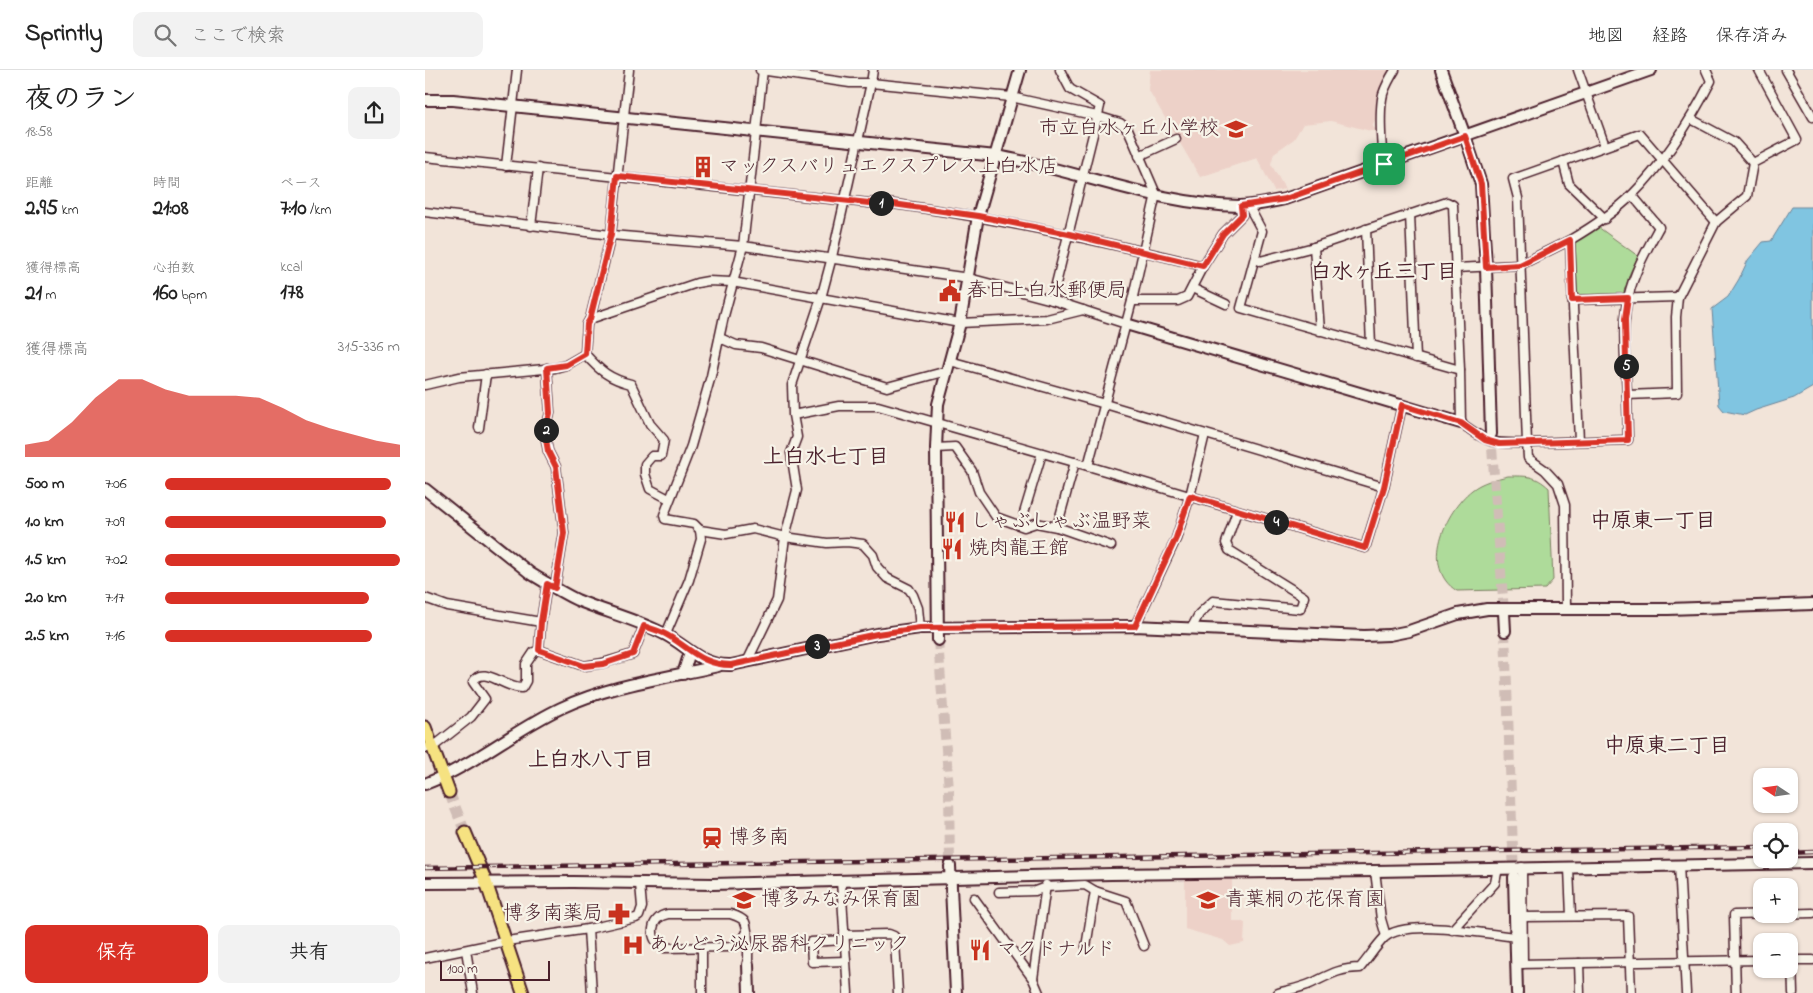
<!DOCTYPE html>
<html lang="ja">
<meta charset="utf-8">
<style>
:root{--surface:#fff;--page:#f2f2f2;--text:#222;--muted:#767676;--line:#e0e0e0;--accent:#d93025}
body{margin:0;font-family:"Indie Flower","Klee One",sans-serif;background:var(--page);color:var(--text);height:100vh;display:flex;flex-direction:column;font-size:19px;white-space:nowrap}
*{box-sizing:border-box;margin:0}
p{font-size:16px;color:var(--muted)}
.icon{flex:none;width:28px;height:28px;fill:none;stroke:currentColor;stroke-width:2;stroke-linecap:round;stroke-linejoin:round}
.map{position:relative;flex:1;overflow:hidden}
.sheet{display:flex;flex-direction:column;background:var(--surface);width:425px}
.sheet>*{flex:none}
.needle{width:32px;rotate:283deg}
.fabs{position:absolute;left:1328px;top:698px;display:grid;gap:10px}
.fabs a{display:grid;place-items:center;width:45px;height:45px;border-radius:10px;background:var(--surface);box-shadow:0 1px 4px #0004;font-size:25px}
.scale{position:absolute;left:15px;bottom:12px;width:110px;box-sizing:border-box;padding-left:5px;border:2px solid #4a1f2b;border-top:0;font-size:14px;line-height:18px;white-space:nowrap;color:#4a1f2b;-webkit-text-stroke:4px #f7f3e8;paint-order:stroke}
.pin{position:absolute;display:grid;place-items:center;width:42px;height:42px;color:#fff;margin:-21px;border-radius:10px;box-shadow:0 2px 8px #0006}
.km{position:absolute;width:25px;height:25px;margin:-12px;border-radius:50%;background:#222;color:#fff;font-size:14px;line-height:25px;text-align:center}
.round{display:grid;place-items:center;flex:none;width:52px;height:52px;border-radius:10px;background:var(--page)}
.headline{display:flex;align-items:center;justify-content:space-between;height:85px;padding:0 25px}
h1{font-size:28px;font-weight:700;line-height:38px}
.metrics{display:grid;grid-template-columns:repeat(3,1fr);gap:8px;height:85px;padding:5px 25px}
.metrics div{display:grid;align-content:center}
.metrics b{font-size:21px;font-weight:700}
.metrics small{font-size:14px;font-weight:400}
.metrics p{font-size:14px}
.chart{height:140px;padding:10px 25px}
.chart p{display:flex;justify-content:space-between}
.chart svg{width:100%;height:90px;margin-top:5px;fill:var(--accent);opacity:.7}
.action{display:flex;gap:10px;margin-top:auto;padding:10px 25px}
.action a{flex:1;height:58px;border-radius:10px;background:var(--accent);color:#fff;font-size:20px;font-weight:700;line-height:58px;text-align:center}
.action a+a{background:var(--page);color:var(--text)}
ul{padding:0 25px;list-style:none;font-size:16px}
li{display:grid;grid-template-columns:80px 60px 1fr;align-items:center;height:38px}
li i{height:12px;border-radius:6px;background:var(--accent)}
header{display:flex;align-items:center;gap:30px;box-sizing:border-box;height:70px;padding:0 25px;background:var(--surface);border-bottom:1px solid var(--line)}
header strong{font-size:24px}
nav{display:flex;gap:28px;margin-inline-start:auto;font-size:18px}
.search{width:350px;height:45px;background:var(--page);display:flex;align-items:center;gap:12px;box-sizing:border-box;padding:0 18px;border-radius:10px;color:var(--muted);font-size:19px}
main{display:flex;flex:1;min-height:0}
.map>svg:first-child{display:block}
.built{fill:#edd1c8}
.green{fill:#aedb9a;stroke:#7c7d62}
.water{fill:#80c5e1;stroke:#6a8398}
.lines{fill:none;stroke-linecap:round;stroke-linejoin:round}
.secondary-tunnel{stroke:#d0bdb6;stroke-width:10;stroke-dasharray:10 5;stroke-linecap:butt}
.primary-tunnel{stroke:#d0bdb6;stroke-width:11;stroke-dasharray:11 5.5;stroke-linecap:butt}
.street-casing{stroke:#4a1f2b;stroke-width:11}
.secondary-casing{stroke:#4a1f2b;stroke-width:14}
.primary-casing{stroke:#4a1f2b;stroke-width:15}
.street{stroke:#f7f3e8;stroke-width:8}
.secondary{stroke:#f7f3e8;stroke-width:10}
.primary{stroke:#f6e281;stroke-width:11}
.rail-casing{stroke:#4a1f2b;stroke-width:4.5}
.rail{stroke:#f7f3e8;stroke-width:2.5;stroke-dasharray:8;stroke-linecap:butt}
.route-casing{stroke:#fff;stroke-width:10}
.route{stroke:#d93025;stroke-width:6}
.labels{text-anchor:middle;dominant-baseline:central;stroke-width:4.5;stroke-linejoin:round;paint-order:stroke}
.poi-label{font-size:20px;fill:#4a1f2b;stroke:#f7f3e8;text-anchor:start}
.neighbourhood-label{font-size:21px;font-weight:bold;fill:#4a1f2b;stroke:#f7f3e8}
</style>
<header>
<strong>Sprintly</strong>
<div class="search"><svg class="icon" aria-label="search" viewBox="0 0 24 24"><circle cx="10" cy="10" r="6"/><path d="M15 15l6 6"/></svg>ここで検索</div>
<nav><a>地図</a><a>経路</a><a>保存済み</a></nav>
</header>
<main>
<section class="sheet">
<div class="headline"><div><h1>夜のラン</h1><p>18:58</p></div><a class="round"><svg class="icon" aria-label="share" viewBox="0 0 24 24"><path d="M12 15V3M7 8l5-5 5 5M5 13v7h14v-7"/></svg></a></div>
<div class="metrics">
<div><p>距離</p><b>2.95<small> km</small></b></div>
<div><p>時間</p><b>21:08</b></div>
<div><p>ペース</p><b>7:10<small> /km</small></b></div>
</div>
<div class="metrics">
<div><p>獲得標高</p><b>21<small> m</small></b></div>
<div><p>心拍数</p><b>160<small> bpm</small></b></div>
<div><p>kcal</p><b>178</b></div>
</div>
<div class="chart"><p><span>獲得標高</span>315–336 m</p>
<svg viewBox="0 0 160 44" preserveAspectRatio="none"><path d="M0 44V38L10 36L20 27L30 15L40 6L50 6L60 11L70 14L80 14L90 14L100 15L110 20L120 26L130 30L140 33L150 36L160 38V44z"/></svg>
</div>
<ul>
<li><b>500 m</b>7:06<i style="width:96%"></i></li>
<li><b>1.0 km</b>7:09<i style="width:94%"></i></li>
<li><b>1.5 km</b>7:02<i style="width:100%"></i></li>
<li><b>2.0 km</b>7:17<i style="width:87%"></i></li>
<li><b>2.5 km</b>7:16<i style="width:88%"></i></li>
</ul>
<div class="action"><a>保存</a><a>共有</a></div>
</section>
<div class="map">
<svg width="1388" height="923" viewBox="0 0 1388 923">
<rect width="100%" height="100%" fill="#f2e4d9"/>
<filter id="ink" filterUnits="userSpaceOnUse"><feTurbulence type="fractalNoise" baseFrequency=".02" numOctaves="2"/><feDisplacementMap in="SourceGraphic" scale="10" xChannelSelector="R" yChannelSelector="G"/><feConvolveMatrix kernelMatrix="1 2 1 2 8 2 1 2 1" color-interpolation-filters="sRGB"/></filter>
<g filter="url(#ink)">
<!-- built -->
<g class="built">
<path d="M725,0H966L959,11L955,24L954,47L950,50L947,56L953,61H946L906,51L878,54L869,69L849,83L846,94L860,119L849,121L832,88L775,107L723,19Z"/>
<path d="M760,809H807V851H814L820,853L819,873L805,876L798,870L760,859Z"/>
</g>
<!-- green -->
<g class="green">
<path d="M1173,157L1213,186L1205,203L1198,225L1151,226L1149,172Z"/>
<path d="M1083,406C1102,406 1110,405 1124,418L1128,510L1120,519L1032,521C995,498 1020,441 1047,420C1057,412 1070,409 1083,406Z"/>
</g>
<!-- water -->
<path class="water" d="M1367,137H1388V317L1369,328L1331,340L1320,345L1299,341L1294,335L1287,239L1303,227L1314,209L1323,190L1338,172L1346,171Z"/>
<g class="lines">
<!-- secondary-tunnel -->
<g class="secondary-tunnel">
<path d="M1066,364L1079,542"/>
<path d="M1080,561L1089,807"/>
<path d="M513,570L524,720L525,796"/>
</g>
<!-- primary-tunnel -->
<path class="primary-tunnel" d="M24,722L40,762"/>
<!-- street casing -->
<g class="street-casing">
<g id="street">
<path d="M335,0L425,13H446L448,0"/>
<path d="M1153,0L1180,76"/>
<path d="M1361,0L1388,47"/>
<path d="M1266,49L1309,72L1328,93"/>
<path d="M714,86L751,69"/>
<path d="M0,87L444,133L454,132C564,146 670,169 778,196L798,164L817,145L816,136"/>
<path d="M1138,91L1144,114L1180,149"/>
<path d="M959,94C956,80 954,39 958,24C961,15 965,8 970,0"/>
<path d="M81,96L92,0"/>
<path d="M1207,125L1234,157C1222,179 1209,202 1203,228C1196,255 1201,296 1202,325L1252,323L1251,247L1253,227L1291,152L1322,126L1328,93L1372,70L1334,0"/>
<path d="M823,135L837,161L816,238L1035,300L1036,353C1065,374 1066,374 1102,373L1103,388L1120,400L1133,414L1140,435L1141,539"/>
<path d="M0,142L186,165L318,176L544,208L627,230L701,254"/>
<path d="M985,144L991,288"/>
<path d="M106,156L113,98"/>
<path d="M941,159L946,275"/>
<path d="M889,177L895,261"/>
<path d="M830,188L835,191L889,177L1022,132L1028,135L1035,300"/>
<path d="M1030,198L1095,195L1145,170"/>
<path d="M767,218L801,234"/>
<path d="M627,230L675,36L645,19L635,0"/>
<path d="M1147,230L1253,227"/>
<path d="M707,231H753L762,227L778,196"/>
<path d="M165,249L186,165L204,0"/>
<path d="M295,268L311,275L336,278L462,317L522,301"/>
<path d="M160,284C175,301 185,309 206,314L225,354L239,370L236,386H227L220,394V404L225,419L244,429"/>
<path d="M525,291L680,334L959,417L977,335"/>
<path d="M122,298L125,343L120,364L123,381L131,397L139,463L130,518"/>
<path d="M0,315L34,307L130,298L141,295L160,284L162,254L165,249L272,213L283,211L307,212L535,253L622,249L658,240"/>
<path d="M1202,325L1203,370L1102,373L1093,128L1088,109L1215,64L1291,152"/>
<path d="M54,358L61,304"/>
<path d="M1154,371L1145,170C1167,157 1189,143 1207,125C1240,92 1265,52 1286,11L1281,0"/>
<path d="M511,378L530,377L547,401L554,422L571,447L599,457L611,453L632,457L686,476"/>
<path d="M663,396L940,478L959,417"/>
<path d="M599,443L617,383"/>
<path d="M632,457L650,392"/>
<path d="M275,460L301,464L328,459L360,467L402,473L422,472L438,474L448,485L452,497L462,508L484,519L488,525L493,538L495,558"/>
<path d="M0,528L22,536L116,552"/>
<path d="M710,556L751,469L765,426L780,364"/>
<path d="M766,559L774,544L788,531L875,539L879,527L804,480L801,473L812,441"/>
<path d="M241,564L264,510L276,469L275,460L269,454L240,449L239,445L266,376L286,306L299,246L318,176L338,0"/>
<path d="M114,580L159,596L178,593L208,584L219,556"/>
<path d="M322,592L352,530L360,467L372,420L366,383L372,367L368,345L367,315L396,228L407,187L446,13L586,27L672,46L695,53L703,59L731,124L707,231L663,396L453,336H414L368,345"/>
<path d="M0,678L8,677L46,647L60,629L48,612C58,594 80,619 97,618L101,611V594L109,582L114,580L116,552L122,514"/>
<path d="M1254,795L1261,923"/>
<path d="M1097,797L1098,894"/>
<path d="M1144,798L1146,846"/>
<path d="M950,801L956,849L961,866"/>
<path d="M416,811L423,923"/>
<path d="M574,822L610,821L621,817L660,815L670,821L701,831L719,876"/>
<path d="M549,828L608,909L614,923"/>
<path d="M1098,847L1203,846L1206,923"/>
<path d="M163,859L167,923"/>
<path d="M1027,860L1070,813L1073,798"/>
<path d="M322,862C317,871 315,874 305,877L239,878C223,871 224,847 243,844H305C311,846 316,847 320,852C324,861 323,884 323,894"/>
<path d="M419,865L464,864L469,866L470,871L473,923"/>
<path d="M419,870L386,872L387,892L421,891"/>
<path d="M661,877L670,821"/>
<path d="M277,878V923"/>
<path d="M41,880L48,923"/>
<path d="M0,888L82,871L163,859L211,848L214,846L217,837L215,814"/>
<path d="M1364,890H1388"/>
<path d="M1367,890L1368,923"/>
<path d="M1154,893L1155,923"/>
<path d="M1091,894L1336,890"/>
<path d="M608,909L621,815"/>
<path d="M853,923C864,920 876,918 887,913C904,905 915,898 935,898C943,889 951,876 959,868C981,848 1061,864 1091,867"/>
<path d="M1311,923L1309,845L1388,843"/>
</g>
</g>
<!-- secondary casing -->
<g class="secondary-casing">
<g id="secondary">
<path d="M1016,0L1040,66L1056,114L1061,197L1066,364"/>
<path d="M0,30H28L571,86C652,100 732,135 815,136C830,136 846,132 860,129L1226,0"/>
<path d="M701,254L1036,353"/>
<path d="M0,419L105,503C120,512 135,522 152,530C180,542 214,550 241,565C265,578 276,596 306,595L452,564L495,558L710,556L939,566L964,565L984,561L1033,544L1062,539H1243L1388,534"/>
<path d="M1079,542L1080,561"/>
<path d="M513,570L511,378L513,334L535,253L553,146L595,0"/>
<path d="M258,604L265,582"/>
<path d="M0,714C48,696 89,660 136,638C185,615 240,608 293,596"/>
<path d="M525,796L531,923"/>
<path d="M1089,807L1092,923"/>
<path d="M0,813L148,812L288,814L686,804L950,801L1388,793"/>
<path d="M323,894L324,923"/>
</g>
</g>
<!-- primary casing -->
<g class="primary-casing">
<g id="primary">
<path d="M0,657L24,722"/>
<path d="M40,762L61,812L98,923"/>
</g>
</g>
<!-- street -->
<use href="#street" class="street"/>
<!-- secondary -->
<use href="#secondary" class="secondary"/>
<!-- primary -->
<use href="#primary" class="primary"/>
<!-- rail casing -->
<g class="rail-casing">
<g id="rail">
<path d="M1364,783L1388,782"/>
<path d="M0,798L1336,777"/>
</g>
</g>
<!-- rail -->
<use href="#rail" class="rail"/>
</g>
</g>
<g class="lines" filter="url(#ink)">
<!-- route casing -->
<g class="route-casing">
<path id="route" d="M1040,66L1056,114L1061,197L1095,195L1145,170L1147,230L1203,228L1200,249L1203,370L1074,374L1060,370L1036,353L977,335L959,417L940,478L765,426L751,468L710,556L495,558L452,564L306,595C276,595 265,578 242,565C235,561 227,559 219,556L208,584L178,594L159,596L114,580L116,552L122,514L130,518L139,463L131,397L123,381L120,364L125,343L122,298L141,295L160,284L162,254L165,249L186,164L192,106L444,133L454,132L553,146L644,164L778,196L798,164L817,145L816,136L860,129Z"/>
</g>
<!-- route -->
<use href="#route" class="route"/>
</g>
<!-- icons -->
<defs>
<g id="school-bare" transform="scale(1.725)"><path d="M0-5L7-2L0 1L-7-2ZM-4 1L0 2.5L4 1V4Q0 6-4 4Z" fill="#c8321e" stroke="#f7f3e8" stroke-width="2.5" paint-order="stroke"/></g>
<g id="building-bare" transform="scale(1.725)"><path d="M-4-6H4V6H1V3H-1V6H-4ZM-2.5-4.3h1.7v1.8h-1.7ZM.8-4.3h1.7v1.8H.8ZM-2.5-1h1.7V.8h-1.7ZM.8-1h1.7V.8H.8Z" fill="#c8321e" stroke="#f7f3e8" stroke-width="2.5" paint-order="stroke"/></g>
<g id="civic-bare" transform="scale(1.725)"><path d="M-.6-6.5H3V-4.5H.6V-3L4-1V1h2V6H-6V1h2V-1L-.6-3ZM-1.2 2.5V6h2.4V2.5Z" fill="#c8321e" stroke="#f7f3e8" stroke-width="2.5" paint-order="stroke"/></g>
<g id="restaurant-bare" transform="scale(1.725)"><path d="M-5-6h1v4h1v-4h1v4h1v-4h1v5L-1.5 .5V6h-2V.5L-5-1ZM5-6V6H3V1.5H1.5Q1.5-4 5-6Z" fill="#c8321e" stroke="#f7f3e8" stroke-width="2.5" paint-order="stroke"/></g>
<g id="station-bare" transform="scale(1.725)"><path d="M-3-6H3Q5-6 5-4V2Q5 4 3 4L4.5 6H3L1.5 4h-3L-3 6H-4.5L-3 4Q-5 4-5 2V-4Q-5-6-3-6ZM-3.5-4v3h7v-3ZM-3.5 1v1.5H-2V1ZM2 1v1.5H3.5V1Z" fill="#c8321e" stroke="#f7f3e8" stroke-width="2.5" paint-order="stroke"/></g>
<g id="pharmacy-bare" transform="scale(1.725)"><path d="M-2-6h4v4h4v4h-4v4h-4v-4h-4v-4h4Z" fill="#c8321e" stroke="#f7f3e8" stroke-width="2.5" paint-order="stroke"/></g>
<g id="hospital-bare" transform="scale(1.725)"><path d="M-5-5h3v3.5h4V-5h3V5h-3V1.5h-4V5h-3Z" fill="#c8321e" stroke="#f7f3e8" stroke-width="2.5" paint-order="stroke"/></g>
</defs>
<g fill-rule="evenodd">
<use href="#school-bare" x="811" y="59"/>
<use href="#building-bare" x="278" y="97"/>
<use href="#civic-bare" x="525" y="221"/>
<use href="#restaurant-bare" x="530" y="452"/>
<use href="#restaurant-bare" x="527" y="479"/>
<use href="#station-bare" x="287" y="768"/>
<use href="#school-bare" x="319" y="830"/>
<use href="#school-bare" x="783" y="830"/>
<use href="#pharmacy-bare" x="194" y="844"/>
<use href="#hospital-bare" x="208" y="875"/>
<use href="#restaurant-bare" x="555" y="880"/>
</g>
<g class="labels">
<!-- poi labels -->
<g class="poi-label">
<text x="794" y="59" text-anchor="end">市立白水ヶ丘小学校</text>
<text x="294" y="97">マックスバリュエクスプレス上白水店</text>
<text x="542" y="221">春日上白水郵便局</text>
<text x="546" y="452">しゃぶしゃぶ温野菜</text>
<text x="544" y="479">焼肉龍王館</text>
<text x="304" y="768">博多南</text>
<text x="336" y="830">博多みなみ保育園</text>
<text x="800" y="830">青葉桐の花保育園</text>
<text x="178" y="844" text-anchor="end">博多南薬局</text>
<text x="224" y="875">あんどう泌尿器科クリニック</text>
<text x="572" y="880">マクドナルド</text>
</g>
<!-- neighbourhood labels -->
<g class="neighbourhood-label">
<text x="959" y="203">白水ヶ丘三丁目</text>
<text x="401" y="388">上白水七丁目</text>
<text x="1228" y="452">中原東一丁目</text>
<text x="1242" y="677">中原東二丁目</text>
<text x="166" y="691">上白水八丁目</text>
</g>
</g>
</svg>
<div class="fabs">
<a><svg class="needle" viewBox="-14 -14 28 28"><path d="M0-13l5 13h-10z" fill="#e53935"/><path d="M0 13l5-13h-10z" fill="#767676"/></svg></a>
<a><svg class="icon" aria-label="locate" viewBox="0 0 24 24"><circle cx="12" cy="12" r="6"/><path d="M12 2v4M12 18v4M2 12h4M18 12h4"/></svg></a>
<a>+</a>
<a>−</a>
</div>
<div class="scale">100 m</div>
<div class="pin" style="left:959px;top:94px;background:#1e9e55"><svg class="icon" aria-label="arrive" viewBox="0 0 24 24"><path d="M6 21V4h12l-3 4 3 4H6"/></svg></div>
<b class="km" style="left:456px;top:133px">1</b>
<b class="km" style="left:121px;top:360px">2</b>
<b class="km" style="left:392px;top:576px">3</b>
<b class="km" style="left:851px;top:452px">4</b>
<b class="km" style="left:1201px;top:296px">5</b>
</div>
</main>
